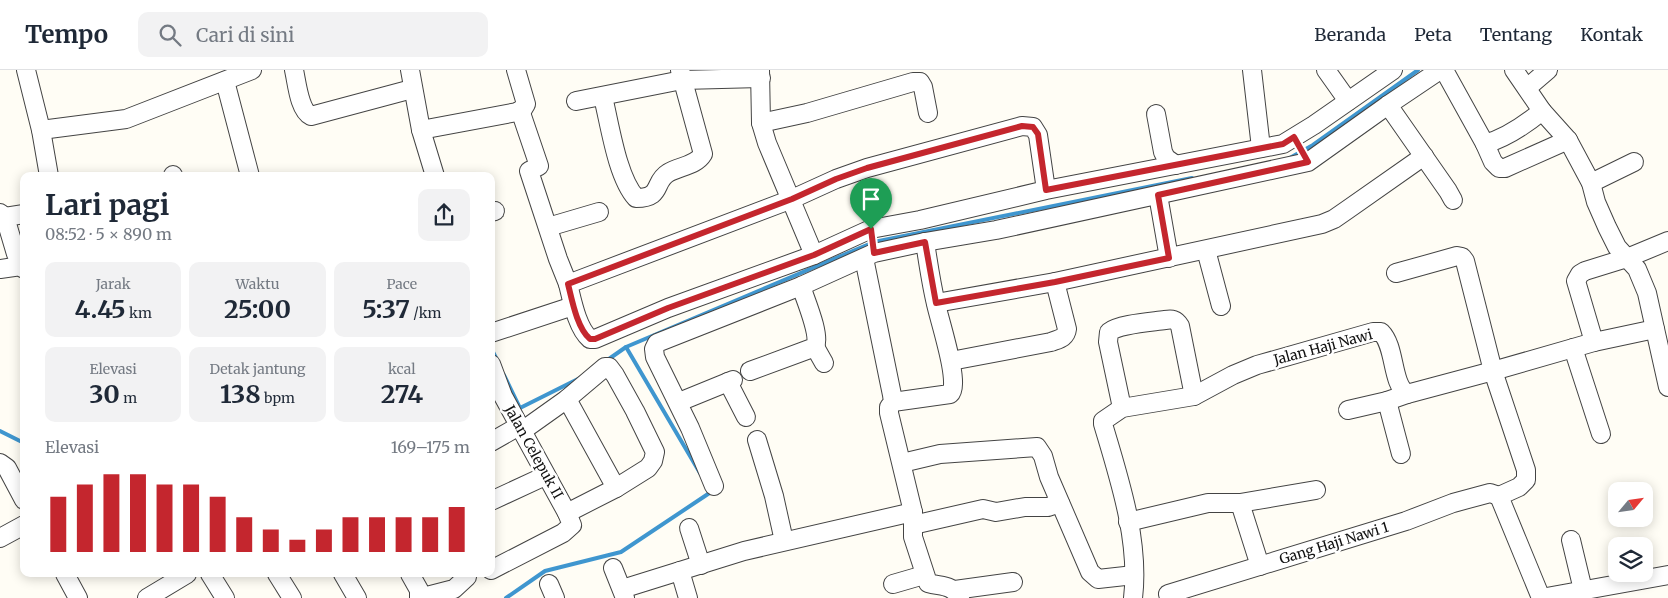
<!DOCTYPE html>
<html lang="id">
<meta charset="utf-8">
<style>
:root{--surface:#fff;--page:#f2f2f3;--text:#1f2937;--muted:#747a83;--line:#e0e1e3;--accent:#c4262e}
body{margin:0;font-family:Merriweather,serif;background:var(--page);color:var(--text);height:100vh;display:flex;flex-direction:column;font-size:19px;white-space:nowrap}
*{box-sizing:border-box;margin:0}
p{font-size:16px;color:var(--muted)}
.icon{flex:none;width:28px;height:28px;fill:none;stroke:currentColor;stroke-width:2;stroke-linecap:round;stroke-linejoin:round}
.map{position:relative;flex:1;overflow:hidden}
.panel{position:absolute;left:20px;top:102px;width:475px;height:405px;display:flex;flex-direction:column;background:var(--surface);border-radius:10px;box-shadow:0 2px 12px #0003}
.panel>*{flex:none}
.needle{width:32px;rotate:61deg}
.buttons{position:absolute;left:1608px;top:412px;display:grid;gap:10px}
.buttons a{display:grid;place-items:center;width:45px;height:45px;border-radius:10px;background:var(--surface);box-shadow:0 2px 12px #0003;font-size:25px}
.pin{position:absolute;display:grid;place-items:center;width:42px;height:42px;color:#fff;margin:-51px -21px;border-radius:50% 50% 50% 0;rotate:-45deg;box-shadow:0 0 5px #0007}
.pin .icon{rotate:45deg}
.round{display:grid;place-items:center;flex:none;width:52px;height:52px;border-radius:10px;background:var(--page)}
.head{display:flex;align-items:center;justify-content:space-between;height:85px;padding:0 25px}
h1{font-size:28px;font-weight:700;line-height:38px}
.figures{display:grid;grid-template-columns:repeat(3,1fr);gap:8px;height:85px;padding:5px 25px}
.figures div{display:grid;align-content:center;border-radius:10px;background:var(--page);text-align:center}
.figures b{font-size:25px;font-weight:700}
.figures small{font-size:14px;font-weight:400}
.figures p{font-size:14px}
.chart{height:140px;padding:10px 25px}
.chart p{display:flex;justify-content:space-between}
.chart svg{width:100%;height:90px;margin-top:5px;stroke:var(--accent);stroke-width:6}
header{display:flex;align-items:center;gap:30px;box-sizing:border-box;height:70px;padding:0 25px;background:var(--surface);border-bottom:1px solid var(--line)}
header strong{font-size:24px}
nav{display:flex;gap:28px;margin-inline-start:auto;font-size:18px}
.search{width:350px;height:45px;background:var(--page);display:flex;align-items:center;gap:12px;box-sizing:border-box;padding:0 18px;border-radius:10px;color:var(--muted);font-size:19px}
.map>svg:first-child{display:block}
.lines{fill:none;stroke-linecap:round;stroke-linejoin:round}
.stream{stroke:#3f96cf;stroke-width:4}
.minor-casing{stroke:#444;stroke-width:20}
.minor{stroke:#fff;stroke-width:18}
.route-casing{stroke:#fff;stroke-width:10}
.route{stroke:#c4262e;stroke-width:6}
.labels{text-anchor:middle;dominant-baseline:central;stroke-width:5;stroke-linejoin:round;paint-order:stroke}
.street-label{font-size:14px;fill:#111;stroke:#fff}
</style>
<header>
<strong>Tempo</strong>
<div class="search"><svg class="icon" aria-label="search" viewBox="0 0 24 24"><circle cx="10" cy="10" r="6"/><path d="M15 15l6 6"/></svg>Cari di sini</div>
<nav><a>Beranda</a><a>Peta</a><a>Tentang</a><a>Kontak</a></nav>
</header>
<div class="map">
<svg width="1668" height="528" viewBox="0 0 1668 528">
<rect width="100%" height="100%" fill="#fffdf5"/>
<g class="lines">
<!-- stream -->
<g class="stream">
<path d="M1288,89L1313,75L1418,0"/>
<path d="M626,277L700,403"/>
<path d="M491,278L497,290"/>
<path d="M606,291L626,277L874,172L1192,108"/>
<path d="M504,305L520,338L580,308"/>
<path d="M0,361L24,373"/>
<path d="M506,528L545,501L621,482L711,422L710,420"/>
</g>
<!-- minor casing -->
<g class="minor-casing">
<g id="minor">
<path d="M26,0L41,60L49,106"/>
<path d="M294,0C297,13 299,40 311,46L412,19"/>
<path d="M410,0L421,60L435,106"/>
<path d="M760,0L761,53L767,73L814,185"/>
<path d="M1252,0L1261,78"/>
<path d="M1326,0L1348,31"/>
<path d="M1444,0L1485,74C1506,68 1525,55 1542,41L1514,0"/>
<path d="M225,11L250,106"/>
<path d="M1527,18L1548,0"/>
<path d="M603,27C610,55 617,107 636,128C663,128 653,112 668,103C679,96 696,96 703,84L680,0"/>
<path d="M576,31L682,10L761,8"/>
<path d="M1388,35L1448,121L1453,130"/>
<path d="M520,40L539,96L529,101L558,189L568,214"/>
<path d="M1542,41L1568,70L1591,113L1596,132L1607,157L1617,177L1637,199L1647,223L1668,317"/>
<path d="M1156,44L1163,82L1166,88L1176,95"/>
<path d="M761,53L807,43L913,12H920L923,17L928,43"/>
<path d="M41,60L126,49L252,0"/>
<path d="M421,60L517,42L523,39L526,34L516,0"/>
<path d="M1485,74L1493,92L1499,98H1505L1568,70"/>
<path d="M173,105V106"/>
<path d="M1591,113L1634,92"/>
<path d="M1046,120L1038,65L1033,57L1022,56L867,98L836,109L792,129L568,214C572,230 577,258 590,269H595L668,238L814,185L871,159L920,150L1046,120L1283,74L1314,55L1393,0"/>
<path d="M1158,125L1169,188"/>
<path d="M491,142L495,141"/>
<path d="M0,143L5,147L16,184L24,199"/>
<path d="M5,147L24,144"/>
<path d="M548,157L599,142"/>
<path d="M1206,180L1221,236"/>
<path d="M864,188L892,325L893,332L889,337V343L913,442V467L928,513C943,517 951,514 960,528"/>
<path d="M0,199L21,196"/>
<path d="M1396,203L1457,186L1462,187L1465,191L1493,301L1526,400V410L1519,417L1499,426L1541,528"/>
<path d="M936,233L1055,212L1322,154L1334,149L1347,140L1424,86"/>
<path d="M491,263L573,236"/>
<path d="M1594,272L1576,211L1580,204L1585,201L1627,188L1668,171"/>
<path d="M815,277L824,293"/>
<path d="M1573,278L1601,364"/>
<path d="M951,291L1051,272C1059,269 1066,268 1067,259L1055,212"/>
<path d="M491,294L503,326L567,443L572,455L563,463L491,500"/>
<path d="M750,301L815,277C821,265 805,229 801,216"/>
<path d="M728,312L746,347"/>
<path d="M567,329L616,418"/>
<path d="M1387,331L1401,384"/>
<path d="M679,332L733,310"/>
<path d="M893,332L950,324C961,315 939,249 936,234C931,213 928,192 925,172"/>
<path d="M1122,338L1108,272L1109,262C1119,254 1151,252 1165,250C1172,249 1176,249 1180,256L1194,326"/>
<path d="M1348,340L1387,331L1407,324"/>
<path d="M522,361L567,329L605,297H609L615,305L635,341L655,382L653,391L648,398L616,418L567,443"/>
<path d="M757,370L774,426L784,471"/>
<path d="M491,372L519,356"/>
<path d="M0,393L7,398L24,430"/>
<path d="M902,393L940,384L1037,377L1043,386L1049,407L1090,502L1098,509L1134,505"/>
<path d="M714,416L690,358L655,287L654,279L657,273L801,216L874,183L925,172L996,160L1308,92L1388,35L1440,0"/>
<path d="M491,431L545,406"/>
<path d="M1240,433L1316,420"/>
<path d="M1128,452L1208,433H1240L1260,496"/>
<path d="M913,455L983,439L996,442L1025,437H1048L1060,433"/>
<path d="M689,458L701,495"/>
<path d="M0,468L24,455"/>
<path d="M1571,470L1583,520"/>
<path d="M613,498L625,528"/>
<path d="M680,501L688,528"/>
<path d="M65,504L78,528"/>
<path d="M210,504L225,528"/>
<path d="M277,504L292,528"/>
<path d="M343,504L357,528"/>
<path d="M410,504L419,520V528L454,519L467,507"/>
<path d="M549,514L555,528"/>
<path d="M893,514L924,505"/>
<path d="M622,519L744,481L913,442"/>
<path d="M955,520L1013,512"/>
<path d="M1168,524L1406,451L1453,433L1490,423L1499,426"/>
<path d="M147,528L187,504"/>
<path d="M1133,528C1140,471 1119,408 1103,354V351L1122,338L1194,326L1233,305L1257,295L1373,262H1381C1396,277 1391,313 1407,324L1493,301L1594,272L1655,259"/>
<path d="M1541,528L1668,505"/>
</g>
</g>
<!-- minor -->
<use href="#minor" class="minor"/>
</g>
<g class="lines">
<!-- route casing -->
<g class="route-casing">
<path id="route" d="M1022,56L1033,57L1038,64L1046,120L1283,74L1294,67L1308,92L1158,125L1169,188L1055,212L936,233L925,172L874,183L871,159L814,185L668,238L595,269H590C577,258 572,230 568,214L792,129L836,109L867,98Z"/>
</g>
<!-- route -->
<use href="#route" class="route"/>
</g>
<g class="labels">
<!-- street labels -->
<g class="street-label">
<text transform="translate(1323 277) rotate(-15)">Jalan Haji Nawi</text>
<text transform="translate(534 382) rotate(61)">Jalan Celepuk II</text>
<text transform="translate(1334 473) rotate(-17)">Gang Haji Nawi 1</text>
</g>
</g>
</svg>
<div class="buttons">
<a><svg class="needle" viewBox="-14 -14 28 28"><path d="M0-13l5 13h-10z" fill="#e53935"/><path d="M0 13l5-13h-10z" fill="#747a83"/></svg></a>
<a><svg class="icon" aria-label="layers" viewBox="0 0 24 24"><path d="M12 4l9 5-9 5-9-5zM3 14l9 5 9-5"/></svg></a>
</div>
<div class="pin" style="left:871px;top:159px;background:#1e9e55"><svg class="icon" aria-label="arrive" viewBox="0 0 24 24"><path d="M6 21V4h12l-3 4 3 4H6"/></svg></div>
<section class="panel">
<div class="head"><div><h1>Lari pagi</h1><p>08:52 · 5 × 890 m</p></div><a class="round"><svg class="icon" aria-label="share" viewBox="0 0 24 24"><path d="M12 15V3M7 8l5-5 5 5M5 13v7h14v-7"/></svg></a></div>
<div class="figures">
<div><p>Jarak</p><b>4.45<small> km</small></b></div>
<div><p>Waktu</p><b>25:00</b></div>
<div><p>Pace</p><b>5:37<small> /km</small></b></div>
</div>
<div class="figures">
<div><p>Elevasi</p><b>30<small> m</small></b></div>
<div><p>Detak jantung</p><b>138<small> bpm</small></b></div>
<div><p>kcal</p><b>274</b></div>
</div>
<div class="chart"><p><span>Elevasi</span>169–175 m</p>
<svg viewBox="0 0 160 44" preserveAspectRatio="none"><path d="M5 44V17M15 44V11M25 44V6M35 44V6M45 44V11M55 44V11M65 44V17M75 44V27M85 44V33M95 44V38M105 44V33M115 44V27M125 44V27M135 44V27M145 44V27M155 44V22"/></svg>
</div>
</section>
</div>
